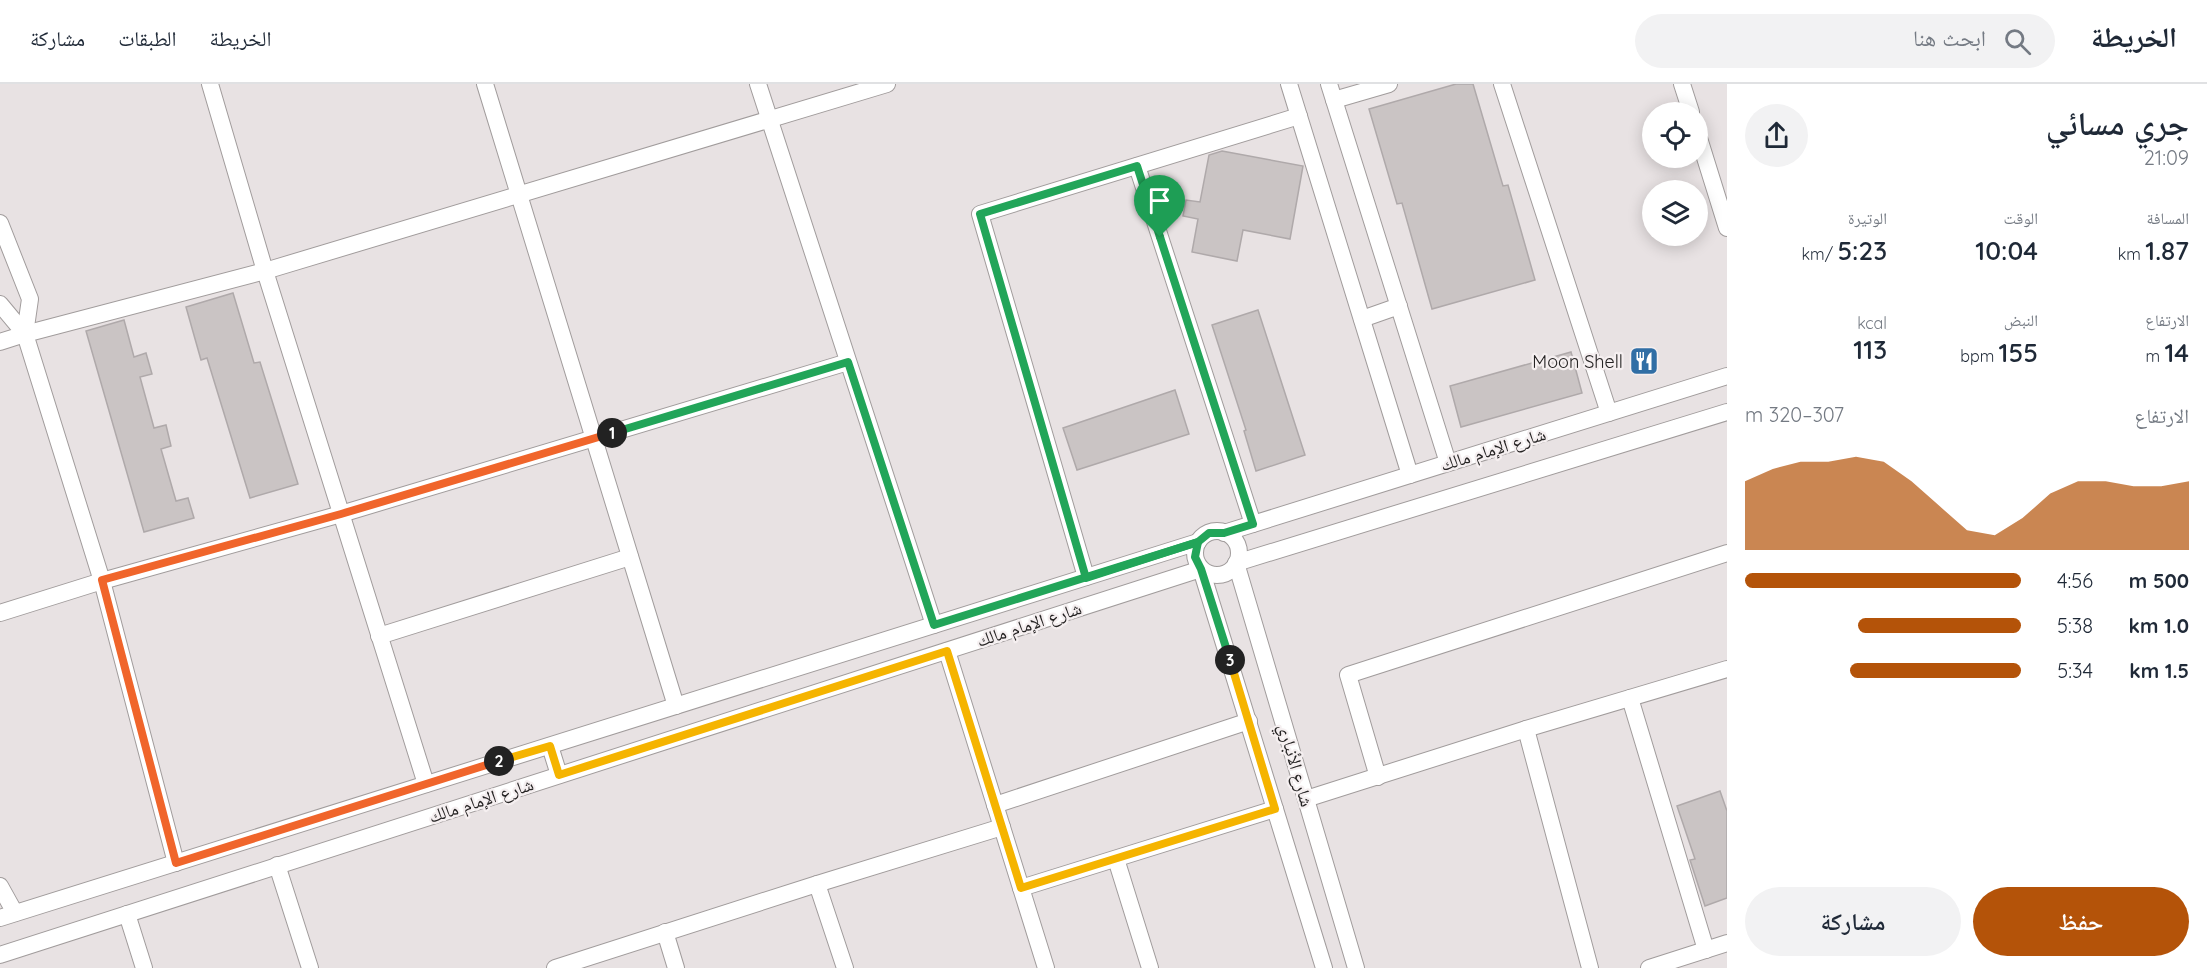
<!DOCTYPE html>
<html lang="ar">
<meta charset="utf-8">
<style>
:root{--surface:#fff;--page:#f2f2f3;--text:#1f2937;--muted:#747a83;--line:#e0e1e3;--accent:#b45309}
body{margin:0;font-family:Quicksand,"Noto Naskh Arabic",sans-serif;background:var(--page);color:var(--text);direction:rtl;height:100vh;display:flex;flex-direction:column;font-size:22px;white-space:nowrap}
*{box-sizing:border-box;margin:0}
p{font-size:20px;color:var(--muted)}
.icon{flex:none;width:33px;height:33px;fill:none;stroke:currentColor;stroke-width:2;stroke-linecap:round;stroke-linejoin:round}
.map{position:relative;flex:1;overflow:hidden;direction:ltr}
.details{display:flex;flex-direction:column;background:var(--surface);width:480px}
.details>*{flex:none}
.fabs{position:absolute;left:1642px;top:18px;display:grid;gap:12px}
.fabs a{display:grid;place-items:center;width:66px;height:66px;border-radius:50%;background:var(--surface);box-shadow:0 3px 15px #0003;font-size:30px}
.pin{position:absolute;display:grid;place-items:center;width:51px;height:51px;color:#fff;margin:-62px -26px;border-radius:50% 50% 50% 0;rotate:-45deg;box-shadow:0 0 6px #0007}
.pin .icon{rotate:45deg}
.km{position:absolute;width:30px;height:30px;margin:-15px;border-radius:50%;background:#222;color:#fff;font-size:16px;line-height:30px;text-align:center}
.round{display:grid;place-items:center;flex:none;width:63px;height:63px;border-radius:32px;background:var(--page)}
.head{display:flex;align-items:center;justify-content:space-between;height:102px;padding:0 18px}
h1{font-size:33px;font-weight:600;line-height:45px}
.stats{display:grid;grid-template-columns:repeat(3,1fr);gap:9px;height:102px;padding:6px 18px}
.stats div{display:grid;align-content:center}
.stats b{font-size:26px;font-weight:600}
.stats small{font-size:16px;font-weight:400}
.stats p{font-size:16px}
.chart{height:168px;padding:12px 18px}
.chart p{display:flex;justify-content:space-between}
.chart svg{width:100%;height:108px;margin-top:6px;fill:var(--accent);opacity:.7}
.cta{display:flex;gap:12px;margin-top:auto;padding:12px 18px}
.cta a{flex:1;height:69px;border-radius:36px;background:var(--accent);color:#fff;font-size:24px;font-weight:600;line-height:69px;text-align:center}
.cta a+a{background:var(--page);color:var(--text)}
ul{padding:0 18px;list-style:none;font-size:20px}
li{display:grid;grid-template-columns:96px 72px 1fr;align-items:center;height:45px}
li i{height:15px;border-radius:8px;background:var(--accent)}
header{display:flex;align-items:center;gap:36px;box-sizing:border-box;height:84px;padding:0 30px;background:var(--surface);border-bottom:2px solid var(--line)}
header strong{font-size:28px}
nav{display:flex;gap:33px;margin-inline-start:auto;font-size:21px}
.search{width:420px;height:54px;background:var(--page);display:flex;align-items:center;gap:15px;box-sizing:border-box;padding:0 21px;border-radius:33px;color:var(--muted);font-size:22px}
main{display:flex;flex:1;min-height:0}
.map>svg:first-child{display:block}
.building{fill:#cac4c4;stroke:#afa9aa;stroke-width:1.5}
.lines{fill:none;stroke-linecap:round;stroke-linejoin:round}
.minor-casing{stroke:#a19c9c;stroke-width:18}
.minor{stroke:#fff;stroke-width:16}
.split-1-casing{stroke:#fff;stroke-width:12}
.split-2-casing{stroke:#fff;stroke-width:12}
.split-3-casing{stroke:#fff;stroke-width:12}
.split-4-casing{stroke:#fff;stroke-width:12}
.split-1{stroke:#22a559;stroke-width:8}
.split-2{stroke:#f0652b;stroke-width:8}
.split-3{stroke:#f5b400;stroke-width:8}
.split-4{stroke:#22a559;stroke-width:8}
.labels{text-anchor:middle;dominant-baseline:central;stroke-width:4.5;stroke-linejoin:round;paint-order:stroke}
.poi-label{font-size:18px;fill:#252323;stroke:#f5eff0;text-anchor:end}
.street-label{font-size:18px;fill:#252323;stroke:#f5eff0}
</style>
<header>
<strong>الخريطة</strong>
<div class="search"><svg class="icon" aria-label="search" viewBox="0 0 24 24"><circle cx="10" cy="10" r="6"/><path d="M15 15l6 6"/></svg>ابحث هنا</div>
<nav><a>الخريطة</a><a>الطبقات</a><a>مشاركة</a></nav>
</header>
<main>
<section class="details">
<div class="head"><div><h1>جري مسائي</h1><p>21:09</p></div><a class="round"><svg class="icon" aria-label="share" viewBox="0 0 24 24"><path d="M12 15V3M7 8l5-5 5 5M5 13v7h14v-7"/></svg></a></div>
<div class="stats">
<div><p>المسافة</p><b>1.87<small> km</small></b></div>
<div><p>الوقت</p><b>10:04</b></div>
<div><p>الوتيرة</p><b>5:23<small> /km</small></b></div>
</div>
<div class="stats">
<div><p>الارتفاع</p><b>14<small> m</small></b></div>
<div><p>النبض</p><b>155<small> bpm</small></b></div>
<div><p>kcal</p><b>113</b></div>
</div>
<div class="chart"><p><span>الارتفاع</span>307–320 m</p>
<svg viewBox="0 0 160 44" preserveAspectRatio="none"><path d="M0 44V16L10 11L20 8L30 8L40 6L50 8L60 16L70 26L80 36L90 38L100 31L110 21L120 16L130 16L140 18L150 18L160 16V44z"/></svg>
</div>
<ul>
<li><b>500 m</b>4:56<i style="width:100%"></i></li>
<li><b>1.0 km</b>5:38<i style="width:59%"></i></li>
<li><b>1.5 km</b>5:34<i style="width:62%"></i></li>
</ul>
<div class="cta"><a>حفظ</a><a>مشاركة</a></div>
</section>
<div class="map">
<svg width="1727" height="884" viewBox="0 0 1727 884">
<rect width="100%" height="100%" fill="#e8e2e3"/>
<!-- building -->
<g class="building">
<path d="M1456,0H1473L1503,102L1508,101L1535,196L1432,225L1402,119L1397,120L1369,25Z"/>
<path d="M1222,67L1303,82L1290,155L1243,146L1237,177L1192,168L1198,135L1183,132L1186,116L1200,118L1209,71Z"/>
<path d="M233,209L254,279L260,278L298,400L250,414L207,274L201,276L186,223Z"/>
<path d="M1258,226L1305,371L1256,387L1244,347L1246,346L1212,241Z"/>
<path d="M124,236L134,273L146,269L152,290L140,293L154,344L166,341L171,362L161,365L176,417L188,414L194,434L144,448L86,247Z"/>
<path d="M1571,268L1582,309L1461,343L1450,302Z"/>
<path d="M1175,306L1189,350L1077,386L1063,344Z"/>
<path d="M1720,707L1727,727V814L1705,822L1690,776L1695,775L1677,722Z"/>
</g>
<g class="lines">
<!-- minor casing -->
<g class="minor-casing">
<g id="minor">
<path d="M210,0L265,187L426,700"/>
<path d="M485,0L676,622"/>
<path d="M758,0L934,541"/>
<path d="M1289,0L1410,391"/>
<path d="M1329,0L1448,379"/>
<path d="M1502,0L1609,329"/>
<path d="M1682,0L1691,28"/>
<path d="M1334,16L1389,0"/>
<path d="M1698,51L1727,144"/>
<path d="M1137,82L1253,440"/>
<path d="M0,139L30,215L25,250"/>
<path d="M0,220L25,250L102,497L176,779"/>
<path d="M1362,235L1399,222"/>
<path d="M0,258L25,250L265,187L887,0"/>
<circle cx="1217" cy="469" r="22"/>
<path d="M1224,449L1727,292"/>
<path d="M1086,493L980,130L1299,32"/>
<path d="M0,529L102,497L341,430L848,278"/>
<path d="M379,552L630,473"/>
<path d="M947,567L1046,884"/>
<path d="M1630,614L1706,866"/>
<path d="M1526,645L1590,884"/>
<path d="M550,662L559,691"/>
<path d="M1378,693L1348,591L1727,469"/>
<path d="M1306,715L1526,645L1727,585"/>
<path d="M995,721L1249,637"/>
<path d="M1116,775L1150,884"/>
<path d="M277,781L310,884"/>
<path d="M817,800L845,884"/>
<path d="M0,802L15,829"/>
<path d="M1021,804L1275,725"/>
<path d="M127,830L144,884"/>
<path d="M0,834L1198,458"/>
<path d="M665,848L676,884"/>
<path d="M0,871L1201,485L1324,884"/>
<path d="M555,884L817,800L1002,743"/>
<path d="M1356,884L1236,479L1727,328"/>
<path d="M1649,884L1727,859"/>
</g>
</g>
<!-- minor -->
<use href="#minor" class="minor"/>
</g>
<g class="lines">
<!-- split-1 casing -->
<g class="split-1-casing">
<path id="split-1" d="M612,349L848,278L934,541L1198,458L1209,449H1224L1253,440L1160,153"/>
</g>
<!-- split-2 casing -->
<g class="split-2-casing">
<path id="split-2" d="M499,677L176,779L102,496L341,430L612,349"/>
</g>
<!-- split-3 casing -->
<g class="split-3-casing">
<path id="split-3" d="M499,677L550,662L559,691L947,567L1021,804L1275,725L1230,576"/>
</g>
<!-- split-4 casing -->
<g class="split-4-casing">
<path id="split-4" d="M1160,153L1137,82L980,130L1086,494L1198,458L1195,473L1201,485L1230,576"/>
</g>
<!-- split-1 -->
<use href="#split-1" class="split-1"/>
<!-- split-2 -->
<use href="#split-2" class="split-2"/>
<!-- split-3 -->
<use href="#split-3" class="split-3"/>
<!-- split-4 -->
<use href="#split-4" class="split-4"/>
</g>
<!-- icons -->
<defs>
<g id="restaurant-square" transform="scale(1.5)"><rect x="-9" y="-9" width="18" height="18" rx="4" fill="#306ea5" stroke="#f5eff0"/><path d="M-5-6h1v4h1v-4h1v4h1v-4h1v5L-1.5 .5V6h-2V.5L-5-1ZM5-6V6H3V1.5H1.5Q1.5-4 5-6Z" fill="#fff"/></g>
</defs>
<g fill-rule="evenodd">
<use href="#restaurant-square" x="1644" y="277"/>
</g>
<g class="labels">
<!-- poi labels -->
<g class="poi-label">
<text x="1623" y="277">Moon Shell</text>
</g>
<!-- street labels -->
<g class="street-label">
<text transform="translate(1493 365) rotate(-17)">شارع الإمام مالك</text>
<text transform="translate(1029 540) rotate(-18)">شارع الإمام مالك</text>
<text transform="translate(1296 681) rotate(74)">شارع الأنباري</text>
<text transform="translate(481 716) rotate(-18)">شارع الإمام مالك</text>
</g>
</g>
</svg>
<div class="fabs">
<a><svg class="icon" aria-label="locate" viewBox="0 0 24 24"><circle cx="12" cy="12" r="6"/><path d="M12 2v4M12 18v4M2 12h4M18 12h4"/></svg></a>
<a><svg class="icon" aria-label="layers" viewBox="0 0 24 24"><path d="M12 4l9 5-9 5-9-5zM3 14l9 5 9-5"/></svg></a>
</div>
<div class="pin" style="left:1160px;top:153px;background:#1e9e55"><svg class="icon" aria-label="arrive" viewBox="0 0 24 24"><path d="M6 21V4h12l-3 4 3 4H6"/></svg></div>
<b class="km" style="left:612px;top:349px">1</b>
<b class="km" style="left:499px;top:677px">2</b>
<b class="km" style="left:1230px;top:576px">3</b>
</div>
</main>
